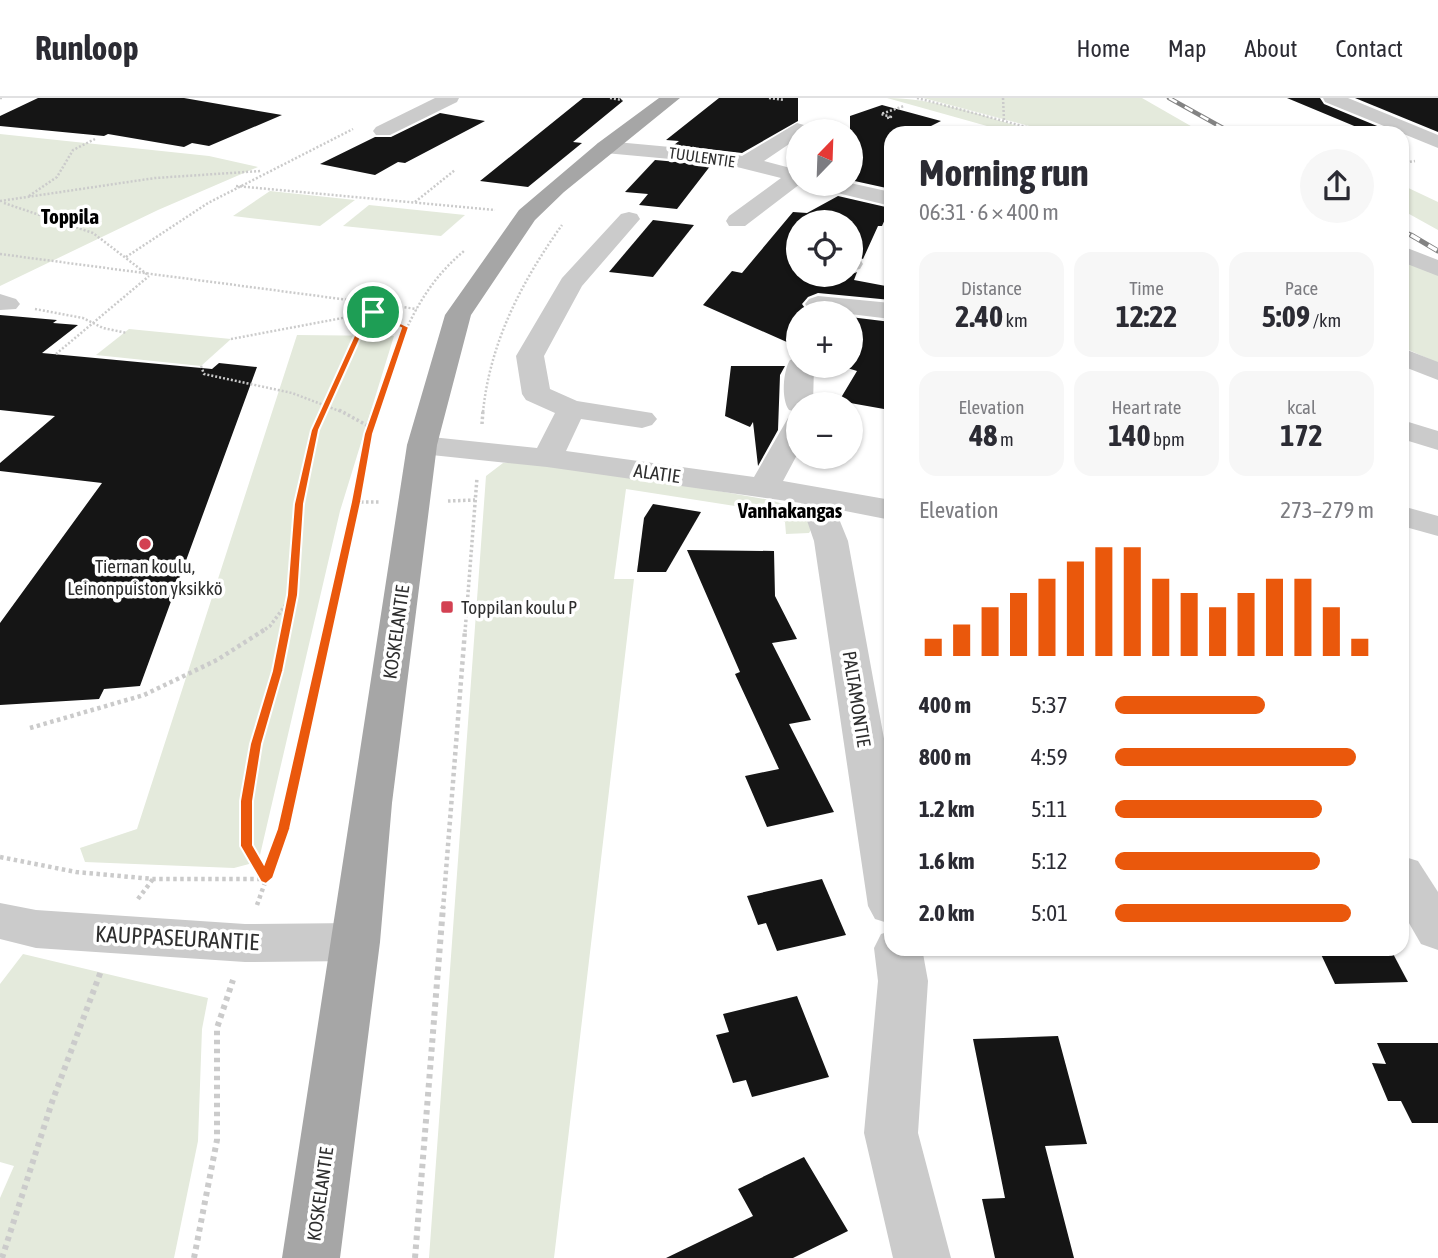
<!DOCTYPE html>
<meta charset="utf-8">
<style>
:root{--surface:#fff;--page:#f7f7f7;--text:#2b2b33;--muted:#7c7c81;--line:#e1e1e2;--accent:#ea580c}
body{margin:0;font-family:"Asap Condensed",sans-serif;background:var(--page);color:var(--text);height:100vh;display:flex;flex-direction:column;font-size:26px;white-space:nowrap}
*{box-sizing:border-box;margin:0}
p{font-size:23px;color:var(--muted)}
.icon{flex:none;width:38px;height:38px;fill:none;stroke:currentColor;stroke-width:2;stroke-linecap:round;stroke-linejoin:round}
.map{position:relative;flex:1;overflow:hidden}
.drawer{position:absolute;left:884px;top:28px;width:525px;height:830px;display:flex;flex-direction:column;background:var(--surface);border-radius:21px;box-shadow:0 2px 5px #0004}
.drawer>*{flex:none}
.needle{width:46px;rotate:23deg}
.controls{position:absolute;left:786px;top:21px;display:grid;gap:14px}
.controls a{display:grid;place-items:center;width:77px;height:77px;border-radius:50%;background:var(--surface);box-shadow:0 2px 5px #0004;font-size:35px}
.pin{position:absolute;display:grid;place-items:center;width:60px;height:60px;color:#fff;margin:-30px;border:4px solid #fff;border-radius:50%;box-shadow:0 2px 7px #0007}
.round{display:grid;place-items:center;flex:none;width:74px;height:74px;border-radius:37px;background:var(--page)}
.headline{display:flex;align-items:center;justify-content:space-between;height:119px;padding:0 35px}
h1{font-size:38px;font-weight:700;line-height:52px}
.figures{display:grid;grid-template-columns:repeat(3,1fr);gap:10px;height:119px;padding:7px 35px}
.figures div{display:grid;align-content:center;border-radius:18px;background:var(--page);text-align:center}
.figures b{font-size:30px;font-weight:700}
.figures small{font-size:19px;font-weight:400}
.figures p{font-size:19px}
.chart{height:196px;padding:14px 35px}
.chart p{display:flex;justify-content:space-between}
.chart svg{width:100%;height:126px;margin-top:7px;stroke:var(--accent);stroke-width:6}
ul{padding:0 35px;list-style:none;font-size:23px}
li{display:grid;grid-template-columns:112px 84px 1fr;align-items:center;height:52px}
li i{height:18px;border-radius:9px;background:var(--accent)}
header{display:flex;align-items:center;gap:42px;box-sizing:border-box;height:98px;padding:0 35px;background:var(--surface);border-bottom:2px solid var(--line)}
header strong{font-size:33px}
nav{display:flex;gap:38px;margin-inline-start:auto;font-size:24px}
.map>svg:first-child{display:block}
.green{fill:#e4eadc}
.building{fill:#151515}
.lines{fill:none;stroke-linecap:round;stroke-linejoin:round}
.path-far3{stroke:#cbcbcb;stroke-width:2.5;stroke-dasharray:2 2;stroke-linecap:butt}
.path-far2{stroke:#cbcbcb;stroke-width:3.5;stroke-dasharray:2.5 2.5;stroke-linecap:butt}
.path-far1{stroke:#cbcbcb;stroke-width:4.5;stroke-dasharray:3.5 3.5;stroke-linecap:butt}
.path{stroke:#cbcbcb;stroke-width:6;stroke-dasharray:4.5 4.5;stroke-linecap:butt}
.minor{fill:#cbcbcb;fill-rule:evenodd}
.major{fill:#a6a6a6;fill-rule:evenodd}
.rail-far1-casing{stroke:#838383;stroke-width:4.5}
.rail-casing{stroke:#838383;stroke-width:5}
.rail-far1{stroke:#fff;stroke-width:2.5;stroke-dasharray:9;stroke-linecap:butt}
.rail{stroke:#fff;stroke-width:3.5;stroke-dasharray:10;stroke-linecap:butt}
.route{fill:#ea580c;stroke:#fff;stroke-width:2;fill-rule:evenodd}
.poi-dot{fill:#d34152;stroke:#fff;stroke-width:2.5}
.labels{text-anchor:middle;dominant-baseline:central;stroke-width:7;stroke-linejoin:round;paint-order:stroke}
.far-street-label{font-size:16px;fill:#2e2e2e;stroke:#fff}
.street-label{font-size:19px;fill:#2e2e2e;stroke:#fff}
.poi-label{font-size:19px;fill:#2e2e2e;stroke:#fff}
.far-district-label{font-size:21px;font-weight:bold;fill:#000;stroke:#fff}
.neighbourhood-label{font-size:21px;font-weight:bold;fill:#000;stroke:#fff}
.near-street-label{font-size:23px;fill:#2e2e2e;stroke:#fff}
</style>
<header>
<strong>Runloop</strong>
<nav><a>Home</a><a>Map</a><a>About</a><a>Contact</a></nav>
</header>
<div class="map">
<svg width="1438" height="1160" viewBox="0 0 1438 1160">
<rect width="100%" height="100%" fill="#fff"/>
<!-- green -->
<g class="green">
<path d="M887,0C939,0 992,21 1041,35H1012Z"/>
<path d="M923,0H1142L1203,35H1056Z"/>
<path d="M0,36L209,58L258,69L158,112L0,188Z"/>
<path d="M1402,87L1438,104V132L1402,112Z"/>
<path d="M270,93L355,102L320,128L233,118Z"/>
<path d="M369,107L465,117L441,138L343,128Z"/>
<path d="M1402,153L1438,174V265L1402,249Z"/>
<path d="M129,231L231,241L201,268L96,257Z"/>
<path d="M297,237L394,238L340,413L260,757L249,766L234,770L85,764L80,750L137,731Z"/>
<path d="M527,364L628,377L770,402L800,411L810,420L812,430L809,435L786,436L785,424L767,413L626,391L614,481H634L554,1160H429L486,378L503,365Z"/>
<path d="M23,856L208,900L202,931L198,1043L174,1160H0V1100L14,1068L0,1064V886Z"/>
</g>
<!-- building -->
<g class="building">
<path d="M38,0H184L282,17L209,48L192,45L184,49L108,36L104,38L0,28V18Z"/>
<path d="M583,0H620L623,3L573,44L582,45L528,89L480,83Z"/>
<path d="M719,0H798V23L742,55L674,47L679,43L666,42Z"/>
<path d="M1287,0H1320L1324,6L1394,35H1371Z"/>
<path d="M1355,0H1438V34Z"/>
<path d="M882,7L941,23L917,35H891V91L850,82V18Z"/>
<path d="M440,15L485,23L405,65L398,64L375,77L320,66L375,39H391Z"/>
<path d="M655,62L711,67L677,111L639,107L648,96L625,94Z"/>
<path d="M838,98L890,110L882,128H878L863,161L850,156V124H798V177H850L857,174L854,182L891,189V202L818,195L808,199L802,206L807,213L822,215H798V249L703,207L732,173L742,175L793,114L807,115Z"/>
<path d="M653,122L694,127L653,179L609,174Z"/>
<path d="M0,217L57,222L53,225L78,227L42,255L212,271L219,265L257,269L140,588L104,591L99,601L0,607V525L102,385L0,373V365L55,318L0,312Z"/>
<path d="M850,219L891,224V298L884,311L839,303L857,273L841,268H850Z"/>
<path d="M731,268H785L780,277L778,332L758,368L753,324L750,329L725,318Z"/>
<path d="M653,406L701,414L666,474H637L644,420Z"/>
<path d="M687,452L774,453L775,498L797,541L772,545L811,622L789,626L834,714L767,729L745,678L779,671L735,576L740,574Z"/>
<path d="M822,781L846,837L777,853L766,825L758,827L747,798Z"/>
<path d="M1318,850H1390L1408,884L1335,886Z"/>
<path d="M797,898L829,979L752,999L746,982L733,985L716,937L729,934L723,916Z"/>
<path d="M1058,938L1087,1046L1045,1048L1074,1160H995L982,1101L1005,1100L973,941Z"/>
<path d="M1377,945H1438V1025H1412L1401,1003H1388L1372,965L1386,966Z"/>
<path d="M804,1059L848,1133L793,1160H666L753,1118L738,1091Z"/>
</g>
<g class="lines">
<!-- path-far3 -->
<g class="path-far3">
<path d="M0,0H4"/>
<path d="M610,0L622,2"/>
<path d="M769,0L784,2"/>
<path d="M917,0L1049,35"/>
<path d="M1003,0L1004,22"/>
<path d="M887,20L891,19L881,16L904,8"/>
<path d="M1402,65L1415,63"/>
<path d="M236,88L495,112"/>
<path d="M29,98L57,79L73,52L95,41"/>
<path d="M0,103L155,80L261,73"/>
<path d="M415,104L455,72"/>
<path d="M4,105L93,135L148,177"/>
<path d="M0,156L417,211"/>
<path d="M126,159L208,105L353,31"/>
<path d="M349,205L405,229"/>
<path d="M35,211L83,220L103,230L127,235"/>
<path d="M231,241L369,215"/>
<path d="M56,256L149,178"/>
<path d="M201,268L204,276L292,295L342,314"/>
<path d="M323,314L367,218L401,209"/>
<path d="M376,314C396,254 413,195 464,153"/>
<path d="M483,314C490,244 522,183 562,127"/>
</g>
<!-- path-far2 -->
<g class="path-far2">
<path d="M339,312L370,329"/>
<path d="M482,326L483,312"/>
<path d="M448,403L475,402"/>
<path d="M356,404H380"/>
<path d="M261,534L270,528L290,501"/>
<path d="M285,534C299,460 293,381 324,312"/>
<path d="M327,534L368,336L376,312"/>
<path d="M465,534L477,380"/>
</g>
<!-- path-far1 -->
<g class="path-far1">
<path d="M30,630L144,597L217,562L264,532"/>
<path d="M0,759L76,774L153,781H266"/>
<path d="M266,780L246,748V703L256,646L277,573L285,532"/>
<path d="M138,801L153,781"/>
<path d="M257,807L284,731L328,532"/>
<path d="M443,811L465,532"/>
</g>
<!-- path -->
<g class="path">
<path d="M2,1160L52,1004L101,873"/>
<path d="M194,1160L217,1042V930L233,882"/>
<path d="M415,1160L443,809"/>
</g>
<!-- minor -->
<g class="minor">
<path d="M435,0H459L457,4L390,37H376L373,33L376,29Z"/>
<path d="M1323,0H1348L1438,37V50L1325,4Z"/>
<path d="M797,25L804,27L805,33H798V40L764,63L798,72V86H800L745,128H729L726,123L729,118L781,80L725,66L605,55L598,53L595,49L598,45L605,43L725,54L742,58Z"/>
<path d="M850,85L891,94V108L821,91L818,86Z"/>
<path d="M629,114L637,116L640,121L582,188L544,258L550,291L577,303L652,315L657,321L652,327L642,330L581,321L566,353L754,379L788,320L798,317V355L783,383L891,402V422L835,411L848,443L891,679V826L875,821L868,808L814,443L801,405L547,369L422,356L411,353L407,347L411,341L422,338L537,350L555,315L526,302L522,296L516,258L562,180L621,116Z"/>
<path d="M1402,148L1438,162V178L1402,164Z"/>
<path d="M850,159L860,161L863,166L860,171L850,173Z"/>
<path d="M0,196L16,201L20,206L16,211L0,212Z"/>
<path d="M818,198L891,205V221L809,211L805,206L809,201Z"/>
<path d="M1402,250L1438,264V282L1402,268Z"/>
<path d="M798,260V268H814L813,306H798V314L789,312C781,301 783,273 790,262Z"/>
<path d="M1402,322L1438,333V352L1402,341Z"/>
<path d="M1402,408L1438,418V438L1402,428Z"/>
<path d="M1402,758L1418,763L1438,794V852L1421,846L1402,813Z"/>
<path d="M0,805L36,812L245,826L356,825L373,831L380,844L373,857L356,863L245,864L36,850L0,841Z"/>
<path d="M891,833V850H922L928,883L918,1035L951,1160H893L864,1035L878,883L874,850L881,836Z"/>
</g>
<!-- major -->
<path class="major" d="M659,0H680L564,94L535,122L471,217L437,347L392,705L380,844L340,1160H282L407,347L445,217L519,112L598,45Z"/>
<!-- rail-far1 casing -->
<g class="rail-far1-casing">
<g id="rail-far1">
<path d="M1169,0L1232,35"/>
<path d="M1402,132L1414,139"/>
</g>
</g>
<!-- rail casing -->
<g class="rail-casing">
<path id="rail" d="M1411,137L1438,153"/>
</g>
<!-- rail-far1 -->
<use href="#rail-far1" class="rail-far1"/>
<!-- rail -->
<use href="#rail" class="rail"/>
</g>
<!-- route -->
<path class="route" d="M371,213H376L409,229L373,336L361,404L290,731L273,780L266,786L261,784L240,748V703L250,646L272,573L287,497L294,406L311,332L363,218ZM373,217L401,230L364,336L351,404L277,731L264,766L253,747V703L262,646L283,573L298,497L304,406L319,332L370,219Z"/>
<!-- markers -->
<g class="poi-dot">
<circle cx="145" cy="446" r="7"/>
<rect x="440" y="502" width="14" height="14" rx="3.5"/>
</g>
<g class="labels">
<!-- far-street labels -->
<g class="far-street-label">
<text transform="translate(702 59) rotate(8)">TUULENTIE</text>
</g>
<!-- street labels -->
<g class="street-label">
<text transform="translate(657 375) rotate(8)">ALATIE</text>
<text transform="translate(396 534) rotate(-82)">KOSKELANTIE</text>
<text transform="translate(857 601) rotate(81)">PALTAMONTIE</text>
<text transform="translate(320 1096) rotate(-82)">KOSKELANTIE</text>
</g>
<!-- poi labels -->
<g class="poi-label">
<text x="145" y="468">Tiernan koulu,<tspan x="145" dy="22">Leinonpuiston yksikkö</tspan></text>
<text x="461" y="509" text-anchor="start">Toppilan koulu P</text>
</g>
<!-- far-district labels -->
<g class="far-district-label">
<text x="70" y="118">Toppila</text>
</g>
<!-- neighbourhood labels -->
<g class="neighbourhood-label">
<text x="790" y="412">Vanhakangas</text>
</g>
<!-- near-street labels -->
<g class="near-street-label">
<text transform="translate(177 840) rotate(3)">KAUPPASEURANTIE</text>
</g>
</g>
</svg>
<div class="controls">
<a><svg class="needle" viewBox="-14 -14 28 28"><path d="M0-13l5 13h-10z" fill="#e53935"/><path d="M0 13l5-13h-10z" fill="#7c7c81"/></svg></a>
<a><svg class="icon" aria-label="locate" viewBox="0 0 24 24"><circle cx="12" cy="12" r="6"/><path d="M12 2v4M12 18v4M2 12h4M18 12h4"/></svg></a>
<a>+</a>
<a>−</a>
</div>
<div class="pin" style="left:373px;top:214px;background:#1e9e55"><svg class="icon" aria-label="arrive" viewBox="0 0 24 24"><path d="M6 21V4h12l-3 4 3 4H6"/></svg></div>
<section class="drawer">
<div class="headline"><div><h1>Morning run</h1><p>06:31 · 6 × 400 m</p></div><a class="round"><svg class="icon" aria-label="share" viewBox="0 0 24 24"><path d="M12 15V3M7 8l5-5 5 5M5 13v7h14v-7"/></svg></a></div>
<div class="figures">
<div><p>Distance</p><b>2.40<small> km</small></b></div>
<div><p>Time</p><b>12:22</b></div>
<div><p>Pace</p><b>5:09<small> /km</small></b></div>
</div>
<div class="figures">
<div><p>Elevation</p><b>48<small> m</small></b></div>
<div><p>Heart rate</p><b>140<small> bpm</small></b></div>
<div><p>kcal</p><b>172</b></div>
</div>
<div class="chart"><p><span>Elevation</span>273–279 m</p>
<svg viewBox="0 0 160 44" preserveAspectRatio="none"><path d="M5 44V38M15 44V33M25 44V27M35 44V22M45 44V17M55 44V11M65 44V6M75 44V6M85 44V17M95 44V22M105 44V27M115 44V22M125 44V17M135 44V17M145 44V27M155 44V38"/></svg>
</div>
<ul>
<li><b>400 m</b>5:37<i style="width:58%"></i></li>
<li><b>800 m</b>4:59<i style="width:93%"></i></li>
<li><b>1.2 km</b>5:11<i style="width:80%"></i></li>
<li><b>1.6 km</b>5:12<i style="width:79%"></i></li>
<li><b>2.0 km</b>5:01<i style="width:91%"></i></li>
</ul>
</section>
</div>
